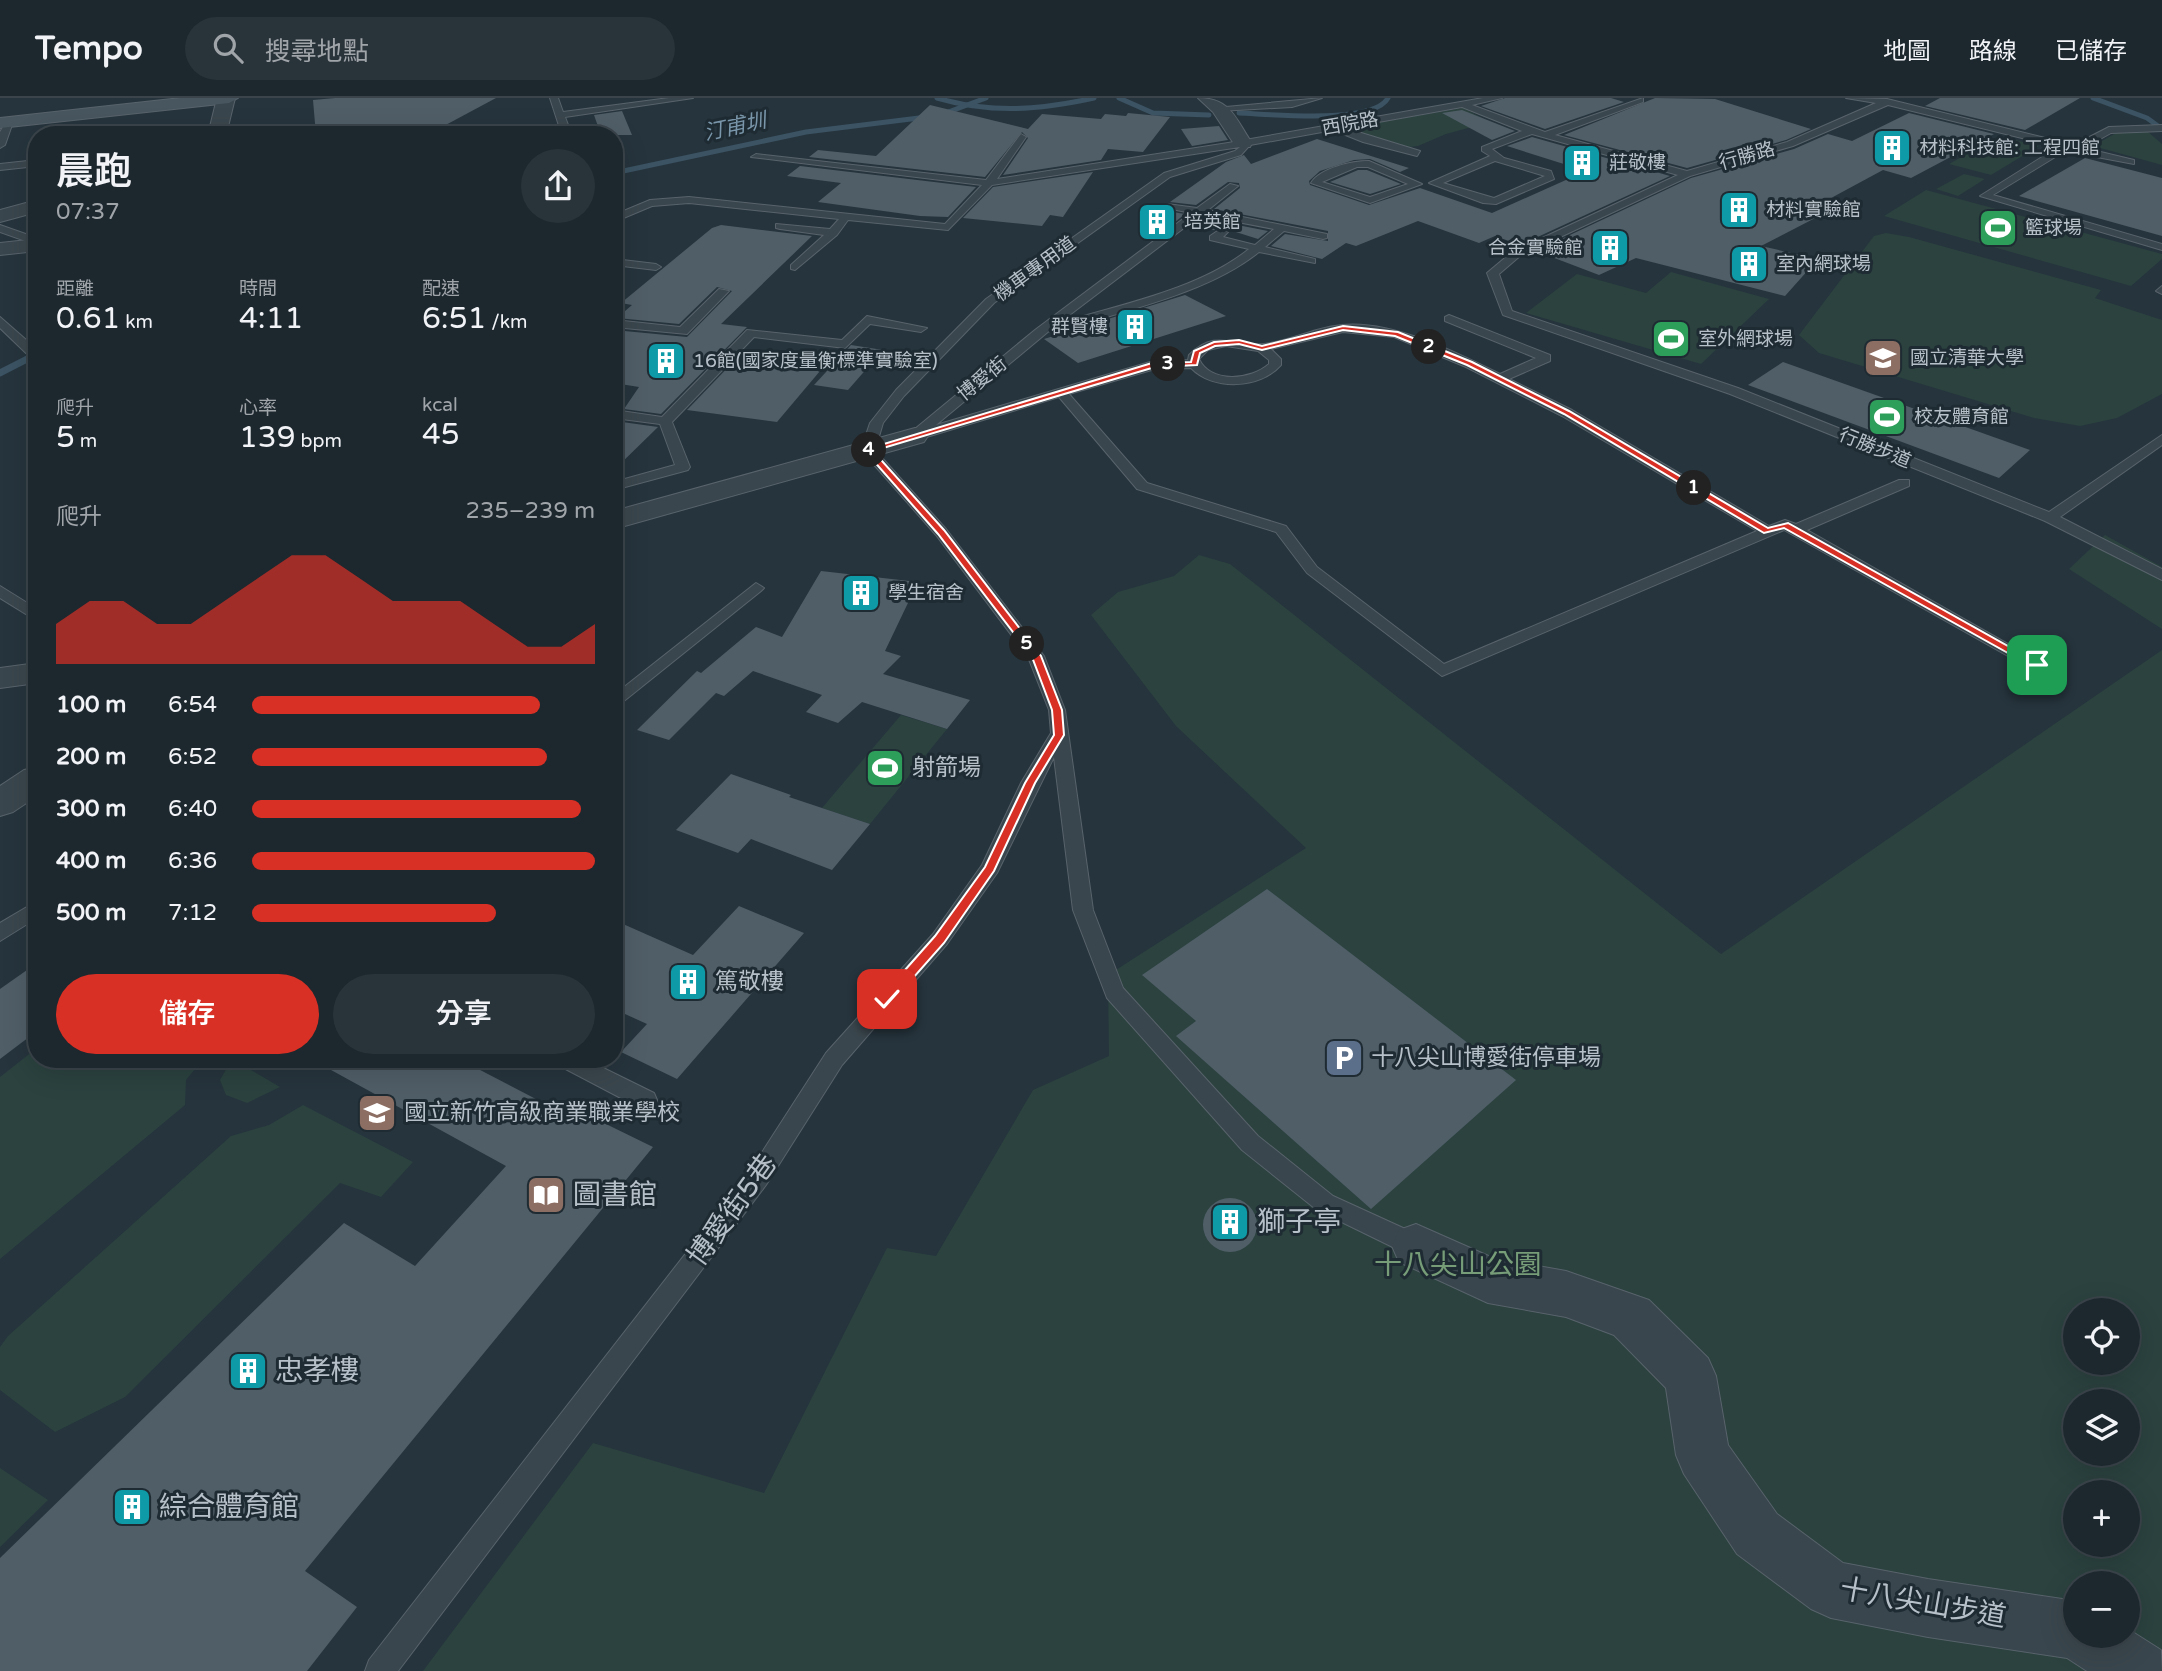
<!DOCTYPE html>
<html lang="zh-TW">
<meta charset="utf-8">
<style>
:root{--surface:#1c272e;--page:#29333a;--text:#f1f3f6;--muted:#a0a5aa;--line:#3a444a;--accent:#d93025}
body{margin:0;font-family:"Varela Round","Noto Sans TC",sans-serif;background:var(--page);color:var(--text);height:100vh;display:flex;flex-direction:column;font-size:26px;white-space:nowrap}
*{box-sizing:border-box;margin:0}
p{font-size:23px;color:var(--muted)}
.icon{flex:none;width:38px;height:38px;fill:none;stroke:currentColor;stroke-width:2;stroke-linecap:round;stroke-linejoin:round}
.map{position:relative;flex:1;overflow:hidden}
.details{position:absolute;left:28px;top:28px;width:595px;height:942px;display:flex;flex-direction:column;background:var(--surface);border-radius:28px;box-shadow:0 7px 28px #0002,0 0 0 2px var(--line)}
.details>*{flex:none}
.tools{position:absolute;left:2063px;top:1200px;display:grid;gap:14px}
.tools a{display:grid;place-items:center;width:77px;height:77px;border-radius:50%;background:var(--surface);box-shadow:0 7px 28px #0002,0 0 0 2px var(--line);font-size:35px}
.pin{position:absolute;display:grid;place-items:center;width:60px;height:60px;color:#fff;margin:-30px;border-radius:14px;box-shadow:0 4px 10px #0006}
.km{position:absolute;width:35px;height:35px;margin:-18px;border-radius:50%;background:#222;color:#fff;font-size:19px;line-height:35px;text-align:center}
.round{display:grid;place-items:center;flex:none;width:74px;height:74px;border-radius:37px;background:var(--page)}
.headline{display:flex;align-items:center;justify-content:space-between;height:119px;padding:0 28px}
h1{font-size:38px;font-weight:600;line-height:52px}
.stats{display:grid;grid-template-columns:repeat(3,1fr);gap:10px;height:119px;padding:7px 28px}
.stats div{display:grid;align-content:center}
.stats b{font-size:30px;font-weight:600}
.stats small{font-size:19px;font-weight:400}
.stats p{font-size:19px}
.chart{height:196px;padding:14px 28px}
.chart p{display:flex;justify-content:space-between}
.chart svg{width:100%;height:126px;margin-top:7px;fill:var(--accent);opacity:.7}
.primary-button{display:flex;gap:14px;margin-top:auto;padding:14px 28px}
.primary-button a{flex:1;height:80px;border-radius:42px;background:var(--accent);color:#fff;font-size:28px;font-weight:600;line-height:80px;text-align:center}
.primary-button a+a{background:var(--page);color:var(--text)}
ul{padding:0 28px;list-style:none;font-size:23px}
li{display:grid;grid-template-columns:112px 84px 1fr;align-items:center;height:52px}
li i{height:18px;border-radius:9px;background:var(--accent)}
header{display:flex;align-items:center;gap:42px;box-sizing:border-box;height:98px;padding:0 35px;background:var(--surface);border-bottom:2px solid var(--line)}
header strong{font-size:33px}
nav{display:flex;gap:38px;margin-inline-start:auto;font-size:24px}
.search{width:490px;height:63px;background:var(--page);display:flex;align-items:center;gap:18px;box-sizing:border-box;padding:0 24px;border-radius:38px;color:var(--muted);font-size:26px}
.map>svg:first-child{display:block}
.green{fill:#2b423f;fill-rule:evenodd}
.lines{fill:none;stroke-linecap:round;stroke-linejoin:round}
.stream-far1{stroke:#3b5363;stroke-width:5}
.stream{stroke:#3b5363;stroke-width:7}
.building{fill:#505e68}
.lane-casing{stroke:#58636b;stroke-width:2}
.street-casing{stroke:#58636b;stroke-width:2}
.secondary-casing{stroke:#58636b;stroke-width:2}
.lane{fill:#3a464d;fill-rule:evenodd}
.street{fill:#3a464d;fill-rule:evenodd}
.secondary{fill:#485660;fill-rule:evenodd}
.route{fill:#d93025;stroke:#fff;stroke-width:2}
.labels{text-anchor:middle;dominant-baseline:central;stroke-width:6;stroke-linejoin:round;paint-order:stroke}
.far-street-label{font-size:19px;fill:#b6c0c8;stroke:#1f2b32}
.far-poi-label{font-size:19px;fill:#b6c0c8;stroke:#1f2b32;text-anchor:start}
.far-water-label{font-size:21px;font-style:italic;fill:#7996aa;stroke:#1f2b32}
.poi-label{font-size:23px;fill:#b6c0c8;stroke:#1f2b32;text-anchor:start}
.near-poi-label{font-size:28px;fill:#b6c0c8;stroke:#1f2b32;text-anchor:start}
.near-street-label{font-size:28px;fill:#b6c0c8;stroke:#1f2b32}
.near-park-label{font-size:28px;fill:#769d78;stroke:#1f2b32}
</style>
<header>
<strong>Tempo</strong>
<div class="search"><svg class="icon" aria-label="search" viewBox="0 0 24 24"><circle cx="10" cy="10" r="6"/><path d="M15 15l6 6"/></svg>搜尋地點</div>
<nav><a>地圖</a><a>路線</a><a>已儲存</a></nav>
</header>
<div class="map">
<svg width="2162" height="1573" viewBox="0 0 2162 1573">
<rect width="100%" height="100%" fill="#26343d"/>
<!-- green -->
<g class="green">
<path d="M1463,10L1490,24L1446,36L1418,48L1401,50L1349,34L1357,28Z"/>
<path d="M2147,33L2162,46V67L2093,48L2116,35Z"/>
<path d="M1999,38L2039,48L1991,77L1949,66Z"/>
<path d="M1964,76L1985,81L1958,98L1936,91Z"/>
<path d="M1926,92L2162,156V161L2131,188L1884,118Z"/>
<path d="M1886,135L1909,139L2101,192L2095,200L2162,222V296L2117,320L2080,328L2034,320L1819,255L1799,237L1874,138Z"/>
<path d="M1671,174L1769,201L1701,266L1526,215L1577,176L1646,195Z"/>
<path d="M2105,437L2162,469V531L2069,471Z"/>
<path d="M1199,457L1230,466L1721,856L2162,552V1573H423L593,1345L764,1395L887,1150L936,1158L1033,992L1109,958L1108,877L1306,750L1176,628L1091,517L1118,494L1174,478ZM2076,1213H2128V1265H2076ZM2076,1304H2128V1356H2076ZM2076,1395H2128V1447H2076ZM2076,1486H2128V1538H2076Z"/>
<path d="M901,617L947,631L870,726L822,710Z"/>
<path d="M37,950V961H203L186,982L185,1007L0,1161V979Z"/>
<path d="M232,961L280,989L247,1005L226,997L220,982Z"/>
<path d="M303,1007L413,1064L381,1099L340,1085L125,1299L55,1334L0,1292V1249L8,1238L231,1038L269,1027Z"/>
<path d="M0,1370L48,1402L0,1449Z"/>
</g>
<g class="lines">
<!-- stream-far1 -->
<g class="stream-far1">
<path d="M937,0C992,16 1039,12 1094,0"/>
<path d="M1119,0L1153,15L1209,17"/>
<path d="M2093,0L2147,20L2158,28"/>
<path d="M1239,15C1269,16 1373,27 1388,0"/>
<path d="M943,16L986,0"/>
<path d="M614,75L806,34L927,19"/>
</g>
<!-- stream -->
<path class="stream" d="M0,275L37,256"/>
</g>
<!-- building -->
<g class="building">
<path d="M335,0H496L427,37H316L313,2Z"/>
<path d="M1505,0H1611L1624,4L1545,31L1481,8Z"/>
<path d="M1655,0L1715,1L1811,31L1786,42L1687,70L1564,37Z"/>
<path d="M1940,0H2080L2025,32L1925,8Z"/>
<path d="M930,7L1028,31L1042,16L1101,21L1105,16L1126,18L1128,15L1170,19L1143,54L1108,51L1101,62L1003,77L1028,40L1022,34L985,79L809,59L818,52L876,58Z"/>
<path d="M1462,12L1515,33L1492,42L1442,15Z"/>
<path d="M622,13L632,37H601L594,17Z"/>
<path d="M1909,15L1994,36L1911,80L1883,72L1807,113L1821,117L1761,148L1818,161L1785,198L1636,160L1599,177L1536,153L1691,80L1794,51L1828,36L1852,43Z"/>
<path d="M1219,28L1228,42L1192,48L1181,31Z"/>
<path d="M1532,39L1670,78L1520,147L1495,138L1479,145L1418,123L1356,148L1346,145L1322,161L1271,148L1285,136L1328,143V133L1214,111L1240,90L1239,85L1228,84L1196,107L1170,104L1226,64L1244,57L1251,66L1317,41L1409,70L1400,74L1370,61L1354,62L1320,73L1309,83L1310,87L1369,107L1420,90L1492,115L1586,73L1507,48Z"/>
<path d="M2085,60L2162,80V138L2019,98Z"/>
<path d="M800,68L976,89L948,119L920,118L818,104L841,85L787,78Z"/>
<path d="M1358,72H1367L1401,86L1370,96L1330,84Z"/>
<path d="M1093,74L1063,119L1050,117L1042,128L963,120L993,89Z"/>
<path d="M1164,108L1166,113L1185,116L1175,124L1150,118Z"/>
<path d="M1202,120L1268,133L1258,141L1220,129L1214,132L1192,127Z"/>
<path d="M721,127L812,138L721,226L747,229L661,316L624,311L639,289L614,285V232L687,239L732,193L717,189L679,226L617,220L632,207L621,205L712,130Z"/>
<path d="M1185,197L1226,218L1078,265L1044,241Z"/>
<path d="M851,247L883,252L848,292L814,287Z"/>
<path d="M735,262L820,273L777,324L687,312Z"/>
<path d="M1783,264L2030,352L1999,380L1748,287Z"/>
<path d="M615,323L658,329L614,372V324Z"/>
<path d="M821,473L918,484L885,553L901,558L883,576L970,602L947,631L862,604L838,625L806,614L822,597L753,573L724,598L716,595L669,642L637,632L697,573L701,575L756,529L782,539Z"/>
<path d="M731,676L791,697L789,699L870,726L832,772L751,741L738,755L676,732Z"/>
<path d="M1267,791L1516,982L1371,1111L1176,938L1196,923L1142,877Z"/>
<path d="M739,808L804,835L677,981L621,954L647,926L614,911V822L693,857Z"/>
<path d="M37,865V933L0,961V891Z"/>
<path d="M311,961H459L557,1012L563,1005L653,1049L305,1473L357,1509L307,1573H0V1460L344,1125L415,1168L506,1068Z"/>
<circle cx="1230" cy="1127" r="27"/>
</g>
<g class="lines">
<!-- lane casing -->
<g class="lane-casing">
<g id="lane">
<path d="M550,0H558L563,14L669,0H693L565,19L572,37H562Z"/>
<path d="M1322,0L1292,9L1219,13L1215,10Z"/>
<path d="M1483,0H1502L1472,7L1545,34L1643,0V4L1555,37L1687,73L1787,44L1876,5L1846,0L1887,1L2074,47L2109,29L2162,27V33L2111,35L2084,50L2134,62V66L2065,53L1993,97L2162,146V152L1980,98L2058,49L1888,7L1793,48L1690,78L1520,158L1499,176L1512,213L1738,290L2049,414L2162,337V347L2060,419L2162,471V482L2045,423L1730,296L1503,217L1487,175L1512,154L1678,77L1532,36L1492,51L1504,60L1551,73L1554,81L1496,106L1483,105L1429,85L1490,58L1482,53V49L1522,33L1462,9L1345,30L1420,53L1417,58L1363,44L1333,32L1250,47L1241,57L1170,79L994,205L904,298L883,325L875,352L946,431L1044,558L1065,612L1093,812L1123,890L1258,1038L1333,1098L1425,1140L1428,1148L1425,1156L1416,1159L1407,1156L1317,1112L1242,1052L1107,900L1073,812L1054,659L997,775L947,846L842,967L766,1087L398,1573H365L369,1562L750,1073L826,955L933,836L982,767L1021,685L1051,635L1049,612L1028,559L936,437L861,352L870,325L896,292L986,201L1164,75L1235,53L1240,49L992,87L948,132L848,122L837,137L795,172L791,171V167L824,137L780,131L776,130V126L830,131L839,121L689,105L652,108L614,124V117L650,102L689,99L945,126L982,87L751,59L756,56L986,82L1021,36L1026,39L997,81L1228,45ZM1495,63L1545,78L1494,100L1443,85Z"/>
<path d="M8,21L13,24L5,47L0,50V34Z"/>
<path d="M37,62V68L0,72V66Z"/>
<path d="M1369,63L1422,86L1370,105L1311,85C1320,70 1352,63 1369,63ZM1357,69H1368L1408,86L1370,99L1322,84Z"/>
<path d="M1230,86L1238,88L1208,112L1327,136V140L1323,141L1284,133L1265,149L1315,161V165L1259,154C1207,196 1121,213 1057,234L1049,233L936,327L1150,264L1188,262L1189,257C1216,230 1233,249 1264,246C1290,243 1316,229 1342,227C1392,222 1456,254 1500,276L1536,260L1445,223V219L1449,217L1550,257V263L1509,281L1572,312L1769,428L1785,422L1796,426L1899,382H1909V388L1807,432L2045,567L2043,571H2031L1784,432L1442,578L1307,475L1276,434L1137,391L1059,299L920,341H910V335L1035,232L1191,115L1167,110V106L1197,110ZM1201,117L1274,131L1255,147L1223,139L1228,134L1219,132L1210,138V142L1249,151C1200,191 1119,207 1059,225ZM1343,234L1394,239L1466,269L1562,318L1757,433L1444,566L1317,469L1286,428L1147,385L1069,296L1155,271L1191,270C1213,293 1260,291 1281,267V261L1271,251ZM1226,248L1258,253L1269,262V266C1251,282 1211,286 1199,261L1208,252Z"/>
<path d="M0,127L37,140V147L0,134Z"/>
<path d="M614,161L656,166L661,169L656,172L614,167Z"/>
<path d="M2162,188V196L2156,193Z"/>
<path d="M719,191L729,193L687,236L614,229V222L680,229Z"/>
<path d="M867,218L927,230L921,234L870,226L845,250L754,239L672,324L690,369L688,372L614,392V384L675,367L660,326L614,320V312L662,319L747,232L842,242Z"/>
<path d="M0,219L32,247L37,245V253L26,255L0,230Z"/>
<path d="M756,485L764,490L761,493L614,611V597Z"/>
<path d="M0,488L37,511V523L0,500Z"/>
<path d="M37,803V820L0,843V825Z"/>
<path d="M555,961H585L654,995L657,1002L654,1009L646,1011L638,1009L558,967Z"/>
</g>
</g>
<!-- street casing -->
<g class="street-casing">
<g id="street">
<path d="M217,0H235L226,37H208Z"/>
<path d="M1198,0C1231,0 1235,20 1252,45L1250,49H1236L1213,14Z"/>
<path d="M37,102V114L0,124V112Z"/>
<path d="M37,141V153L0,157V145Z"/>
<path d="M915,330L924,332L928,338L924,344L614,431V413Z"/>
<path d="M37,565V585L0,590V570Z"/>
<path d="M37,669V698L13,714L0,718V688L24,672Z"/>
<path d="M1416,1126L1493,1160L1566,1173L1649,1202L1708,1260L1716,1278L1728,1347L1777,1416L1843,1465L1928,1481L2076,1503V1538H2128V1531L2161,1552L2162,1573H2087L2067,1560L1928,1539L1831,1520L1811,1511L1737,1456L1684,1376L1676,1357L1666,1290L1614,1237L1566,1219L1488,1205L1399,1164L1392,1148L1399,1132Z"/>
</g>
</g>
<!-- secondary casing -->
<g class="secondary-casing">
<path id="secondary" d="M181,0H238L229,5L0,30V20Z"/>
</g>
<!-- lane -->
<use href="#lane" class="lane"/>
<!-- street -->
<use href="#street" class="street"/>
<!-- secondary -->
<use href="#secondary" class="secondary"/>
</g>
<!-- route -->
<path class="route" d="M1343,228L1398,234L1472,264L1569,313L1768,430L1788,425L2042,567L2033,569L1784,430L1764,435L1564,316L1467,267L1395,238L1343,232L1262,252L1239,246L1215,248L1200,255L1197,267L1155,269L873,353L944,432L1041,558L1062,612L1064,637L1035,685L994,773L944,845L891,905H882V898L935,838L985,769L1025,685L1054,637L1052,612L1032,559L938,436L864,352L1152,265L1191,264L1194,253L1214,244L1239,242L1262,248Z"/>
<!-- icons -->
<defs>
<g id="building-square" transform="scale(2.0125)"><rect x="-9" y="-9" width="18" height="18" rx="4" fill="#0f9aa8" stroke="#1f2b32"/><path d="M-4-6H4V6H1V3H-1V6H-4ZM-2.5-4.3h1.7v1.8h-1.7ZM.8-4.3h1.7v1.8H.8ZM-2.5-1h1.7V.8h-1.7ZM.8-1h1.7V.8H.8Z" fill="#fff"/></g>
<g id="stadium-square" transform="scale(2.0125)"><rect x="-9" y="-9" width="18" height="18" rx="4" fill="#2e9e5b" stroke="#1f2b32"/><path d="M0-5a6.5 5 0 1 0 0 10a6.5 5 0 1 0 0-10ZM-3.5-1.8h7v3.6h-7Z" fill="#fff"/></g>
<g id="university-square" transform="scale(2.0125)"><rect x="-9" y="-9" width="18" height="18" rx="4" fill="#8d6e63" stroke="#1f2b32"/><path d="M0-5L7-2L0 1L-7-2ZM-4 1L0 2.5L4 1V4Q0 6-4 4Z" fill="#fff"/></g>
<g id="parking-square" transform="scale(2.0125)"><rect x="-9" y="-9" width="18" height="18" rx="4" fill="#5c6f8a" stroke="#1f2b32"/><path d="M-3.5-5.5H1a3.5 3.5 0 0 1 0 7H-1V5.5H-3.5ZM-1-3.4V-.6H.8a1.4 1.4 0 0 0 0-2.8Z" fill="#fff"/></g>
<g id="school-square" transform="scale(2.0125)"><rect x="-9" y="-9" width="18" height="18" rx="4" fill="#8d6e63" stroke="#1f2b32"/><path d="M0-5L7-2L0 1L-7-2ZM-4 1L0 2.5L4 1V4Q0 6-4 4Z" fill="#fff"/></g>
<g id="library-square" transform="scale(2.0125)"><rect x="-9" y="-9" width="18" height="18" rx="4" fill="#8d6e63" stroke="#1f2b32"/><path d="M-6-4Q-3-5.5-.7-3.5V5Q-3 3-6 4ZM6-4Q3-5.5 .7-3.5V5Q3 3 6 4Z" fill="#fff"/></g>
</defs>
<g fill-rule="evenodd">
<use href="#building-square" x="1892" y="50"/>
<use href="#building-square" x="1582" y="65"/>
<use href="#building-square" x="1739" y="112"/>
<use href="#building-square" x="1157" y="124"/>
<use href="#stadium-square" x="1998" y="130"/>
<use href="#building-square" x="1610" y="150"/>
<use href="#building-square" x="1749" y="166"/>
<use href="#building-square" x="1135" y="229"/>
<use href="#stadium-square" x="1671" y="241"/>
<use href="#university-square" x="1883" y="260"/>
<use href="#building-square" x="666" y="263"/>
<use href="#stadium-square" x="1887" y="319"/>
<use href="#building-square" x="861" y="495"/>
<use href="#stadium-square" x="885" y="670"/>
<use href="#building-square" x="688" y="884"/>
<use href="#parking-square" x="1344" y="960"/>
<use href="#school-square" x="377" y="1015"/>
<use href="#library-square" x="546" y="1097"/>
<use href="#building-square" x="1230" y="1124"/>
<use href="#building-square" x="248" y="1273"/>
<use href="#building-square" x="132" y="1409"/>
</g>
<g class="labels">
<!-- far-street labels -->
<g class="far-street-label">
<text transform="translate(1350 26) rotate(-10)">西院路</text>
<text transform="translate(1747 58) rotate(-16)">行勝路</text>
<text transform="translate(1035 171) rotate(-36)">機車專用道</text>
<text transform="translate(982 281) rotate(-39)">博愛街</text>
<text transform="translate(1875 350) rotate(22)">行勝步道</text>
</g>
<!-- far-poi labels -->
<g class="far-poi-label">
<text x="1919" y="50">材料科技館: 工程四館</text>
<text x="1609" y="65">莊敬樓</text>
<text x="1766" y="112">材料實驗館</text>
<text x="1184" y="124">培英館</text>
<text x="2025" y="130">籃球場</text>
<text x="1583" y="150" text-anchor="end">合金實驗館</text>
<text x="1776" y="166">室內網球場</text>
<text x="1108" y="229" text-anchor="end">群賢樓</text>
<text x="1698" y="241">室外網球場</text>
<text x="1910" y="260">國立清華大學</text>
<text x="693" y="263">16館(國家度量衡標準實驗室)</text>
<text x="1914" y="319">校友體育館</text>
<text x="888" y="495">學生宿舍</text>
</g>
<!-- far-water labels -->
<g class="far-water-label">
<text transform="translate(735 29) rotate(-12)">汀甫圳</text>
</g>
<!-- poi labels -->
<g class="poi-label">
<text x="912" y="670">射箭場</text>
<text x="715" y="884">篤敬樓</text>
<text x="1371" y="960">十八尖山博愛街停車場</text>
<text x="404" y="1015">國立新竹高級商業職業學校</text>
</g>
<!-- near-poi labels -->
<g class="near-poi-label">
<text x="573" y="1097">圖書館</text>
<text x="1257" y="1124">獅子亭</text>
<text x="275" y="1273">忠孝樓</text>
<text x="159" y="1409">綜合體育館</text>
</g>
<!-- near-street labels -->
<g class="near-street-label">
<text transform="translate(732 1112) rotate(-54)">博愛街5巷</text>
<text transform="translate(1923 1505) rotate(10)">十八尖山步道</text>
</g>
<!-- near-park labels -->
<g class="near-park-label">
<text x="1458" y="1167">十八尖山公園</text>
</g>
</g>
</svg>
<div class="tools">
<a><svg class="icon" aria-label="locate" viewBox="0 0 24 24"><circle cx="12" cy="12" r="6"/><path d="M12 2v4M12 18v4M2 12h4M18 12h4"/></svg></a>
<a><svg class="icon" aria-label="layers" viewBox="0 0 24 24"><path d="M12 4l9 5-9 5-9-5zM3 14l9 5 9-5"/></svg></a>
<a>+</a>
<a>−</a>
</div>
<div class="pin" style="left:2037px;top:567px;background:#1e9e55"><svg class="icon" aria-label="arrive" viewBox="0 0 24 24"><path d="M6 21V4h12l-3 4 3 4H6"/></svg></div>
<div class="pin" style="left:887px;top:901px;background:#d93025"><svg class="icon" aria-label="check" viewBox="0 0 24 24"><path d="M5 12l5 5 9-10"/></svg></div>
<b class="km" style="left:1694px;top:390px">1</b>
<b class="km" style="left:1429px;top:249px">2</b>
<b class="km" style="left:1168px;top:266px">3</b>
<b class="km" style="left:869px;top:352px">4</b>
<b class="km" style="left:1027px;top:546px">5</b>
<section class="details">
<div class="headline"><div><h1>晨跑</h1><p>07:37</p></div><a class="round"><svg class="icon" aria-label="share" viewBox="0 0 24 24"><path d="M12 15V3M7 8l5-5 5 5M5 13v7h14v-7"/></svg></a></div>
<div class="stats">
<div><p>距離</p><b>0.61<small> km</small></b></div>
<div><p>時間</p><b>4:11</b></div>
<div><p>配速</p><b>6:51<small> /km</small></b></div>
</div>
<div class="stats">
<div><p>爬升</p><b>5<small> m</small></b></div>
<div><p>心率</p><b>139<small> bpm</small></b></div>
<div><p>kcal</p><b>45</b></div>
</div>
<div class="chart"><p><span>爬升</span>235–239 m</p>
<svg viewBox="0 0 160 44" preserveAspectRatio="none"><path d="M0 44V30L10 22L20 22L30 30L40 30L50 22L60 14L70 6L80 6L90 14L100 22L110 22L120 22L130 30L140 38L150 38L160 30V44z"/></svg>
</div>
<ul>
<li><b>100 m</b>6:54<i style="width:84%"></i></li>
<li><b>200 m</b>6:52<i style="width:86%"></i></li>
<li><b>300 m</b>6:40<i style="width:96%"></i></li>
<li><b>400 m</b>6:36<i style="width:100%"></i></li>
<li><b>500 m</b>7:12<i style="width:71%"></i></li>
</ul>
<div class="primary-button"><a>儲存</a><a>分享</a></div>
</section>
</div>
